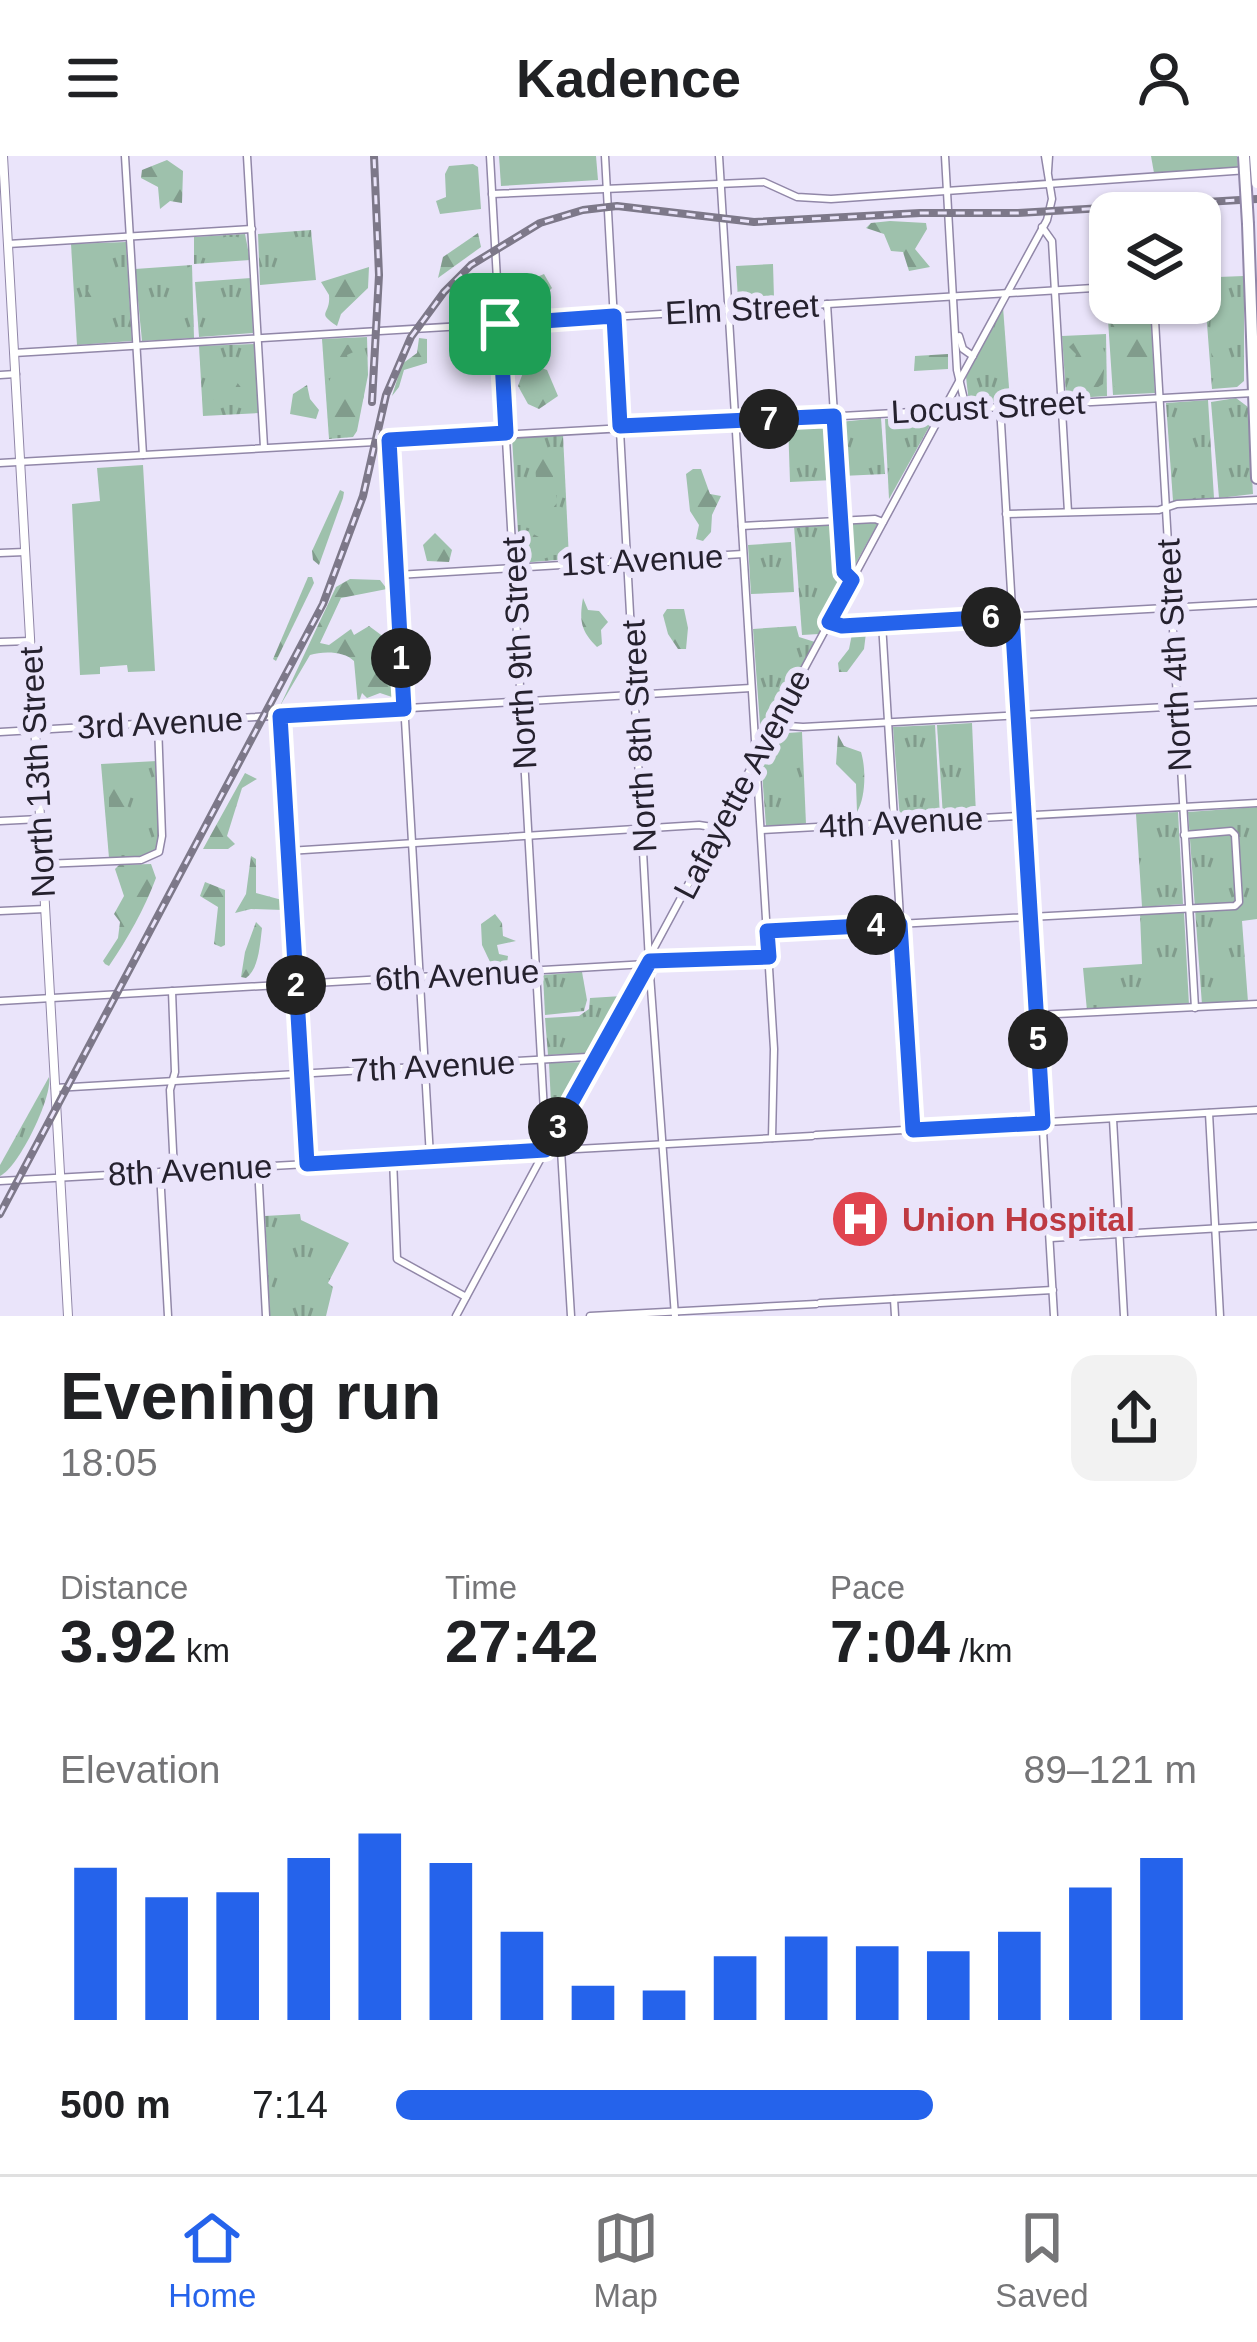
<!DOCTYPE html>
<meta charset="utf-8">
<style>
:root{--surface:#fff;--page:#f2f2f2;--text:#202124;--muted:#757577;--line:#e0e0e0;--accent:#2563eb}
body{margin:0;font-family:Arial,sans-serif;background:var(--page);color:var(--text);height:100vh;display:flex;flex-direction:column;font-size:45px;white-space:nowrap}
*{box-sizing:border-box;margin:0}
p{font-size:39px;color:var(--muted)}
.icon{flex:none;width:66px;height:66px;fill:none;stroke:currentColor;stroke-width:2;stroke-linecap:round;stroke-linejoin:round}
.map{position:relative;height:1160px;overflow:hidden}
.side{display:flex;flex-direction:column;background:var(--surface);flex:1}
.side>*{flex:none}
.controls{position:absolute;left:1089px;top:36px;display:grid;gap:24px}
.controls a{display:grid;place-items:center;width:132px;height:132px;border-radius:24px;background:var(--surface);box-shadow:0 3px 9px #0004;font-size:60px}
.pin{position:absolute;display:grid;place-items:center;width:102px;height:102px;color:#fff;margin:-51px;border-radius:24px;box-shadow:0 6px 18px #0006}
.km{position:absolute;width:60px;height:60px;margin:-30px;border-radius:50%;background:#222;color:#fff;font-size:33px;line-height:60px;text-align:center}
.round{display:grid;place-items:center;flex:none;width:126px;height:126px;border-radius:24px;background:var(--page)}
.summary{display:flex;align-items:center;justify-content:space-between;height:204px;padding:0 60px}
h1{font-size:66px;font-weight:800;line-height:90px}
.figures{display:grid;grid-template-columns:repeat(3,1fr);gap:18px;height:204px;padding:12px 60px}
.figures div{display:grid;align-content:center}
.figures b{font-size:60px;font-weight:800}
.figures small{font-size:33px;font-weight:400}
.figures p{font-size:33px}
.chart{height:336px;padding:24px 60px}
.chart p{display:flex;justify-content:space-between}
.chart svg{width:100%;height:216px;margin-top:12px;stroke:var(--accent);stroke-width:6}
ul{padding:0 60px;list-style:none;font-size:39px}
li{display:grid;grid-template-columns:192px 144px 1fr;align-items:center;height:90px}
li i{height:30px;border-radius:15px;background:var(--accent)}
header{display:flex;justify-content:space-between;align-items:center;height:156px;padding:0 60px;background:var(--surface);font-size:54px;font-weight:800}
.tabs{display:flex;justify-content:space-around;align-items:center;height:168px;border-top:3px solid var(--line);background:var(--surface);font-size:33px;color:var(--muted)}
.tabs a{display:grid;justify-items:center;gap:6px}
.tabs .on{color:var(--accent)}
.map>svg:first-child{display:block}
.grass{fill:url(#grass-tufts)}
.forest{fill:url(#forest-firs)}
.green{fill:#9ec1ac}
.lines{fill:none;stroke-linecap:round;stroke-linejoin:round}
.minor-casing{stroke:#9187a8;stroke-width:9}
.tertiary-casing{stroke:#9187a8;stroke-width:9}
.secondary-casing{stroke:#9187a8;stroke-width:10}
.trunk-casing{stroke:#9187a8;stroke-width:14}
.minor{stroke:#fff;stroke-width:6}
.tertiary{stroke:#fff;stroke-width:6}
.secondary{stroke:#fff;stroke-width:8}
.trunk{stroke:#fff;stroke-width:10}
.rail-casing{stroke:#7d7889;stroke-width:8}
.rail{stroke:#eae4fa;stroke-width:3;stroke-dasharray:9;stroke-linecap:butt}
.trunk-bridge-casing{stroke:#9187a8;stroke-width:14;stroke-linecap:butt}
.trunk-bridge{stroke:#fff;stroke-width:10}
.route-casing{stroke:#fff;stroke-width:24}
.route{stroke:#2563eb;stroke-width:15}
.labels{text-anchor:middle;dominant-baseline:central;stroke-width:12;stroke-linejoin:round;paint-order:stroke}
.street-label{font-size:33px;fill:#25212e;stroke:#eae4fa}
.health-label{font-size:33px;font-weight:bold;fill:#be3a42;stroke:#eae4fa;text-anchor:start}
</style>
<header><svg class="icon" aria-label="menu" viewBox="0 0 24 24"><path d="M4 6h16M4 12h16M4 18h16"/></svg>Kadence<svg class="icon" aria-label="person" viewBox="0 0 24 24"><circle cx="12" cy="8" r="4"/><path d="M4 21q1-7 8-7t8 7"/></svg></header>
<div class="map">
<svg width="1257" height="1160" viewBox="0 0 1257 1160">
<defs>
<pattern id="grass-tufts" width="24" height="20" patternUnits="userSpaceOnUse" patternTransform="scale(3)"><rect width="24" height="20" fill="#9ec1ac"/><path d="M3 7l-1-3M5 7V3M7 7l1-3M15 17l-1-3M17 17v-4M19 17l1-3" fill="none" stroke="#819c8c"/></pattern>
<pattern id="forest-firs" width="22" height="20" patternUnits="userSpaceOnUse" patternTransform="scale(3)"><rect width="22" height="20" fill="#9ec1ac"/><path d="M5 1l3.5 6h-7zM16 11l3.5 6h-7z" fill="#819c8c"/></pattern>
</defs>
<rect width="100%" height="100%" fill="#eae4fa"/>
<!-- grass -->
<g class="grass">
<path d="M311,74L316,124L260,129L258,78Z"/>
<path d="M245,78L250,104L194,108V81Z"/>
<path d="M126,86L132,185L77,189L71,88Z"/>
<path d="M192,109L194,182L142,185L135,113Z"/>
<path d="M1244,120V225L1237,231L1212,233L1204,129L1218,127V121Z"/>
<path d="M251,122L253,177L199,181L195,126Z"/>
<path d="M1106,134H1110V147H1150L1155,237L1113,239Z"/>
<path d="M1003,151L1010,245L969,247L966,221Z"/>
<path d="M1106,178L1107,240L1076,242L1066,238L1062,180Z"/>
<path d="M367,181L368,219L357,275L353,281L329,283L322,183Z"/>
<path d="M254,188L259,257L203,260L199,190Z"/>
<path d="M1236,242L1248,251L1253,338L1219,342L1211,246Z"/>
<path d="M1208,244L1214,342L1173,345L1166,247Z"/>
<path d="M932,259L934,262L889,343L885,263Z"/>
<path d="M881,262L885,318L842,320L839,266Z"/>
<path d="M830,265L834,324L790,326L788,266Z"/>
<path d="M563,279L569,403L520,407L512,282Z"/>
<path d="M837,368L841,438L819,478L802,479L794,370Z"/>
<path d="M791,386L794,436L751,438L748,389Z"/>
<path d="M796,470L799,481L815,486L761,582L753,473Z"/>
<path d="M972,567L976,659L943,660L937,569Z"/>
<path d="M935,569L940,660L900,663L893,571Z"/>
<path d="M802,576L806,668L766,670L761,603L774,578Z"/>
<path d="M157,605L160,679L156,695L141,702H109L101,608Z"/>
<path d="M1257,651V763L1242,765L1248,846L1202,849L1188,656Z"/>
<path d="M1178,656L1183,748L1142,751L1136,658Z"/>
<path d="M1184,757L1189,849L1087,855L1083,812L1142,808L1140,758Z"/>
<path d="M582,816L587,844L584,855L545,859L543,819Z"/>
<path d="M622,840L592,897L548,899L545,862L579,860L589,853L590,842Z"/>
<path d="M587,906L554,968H552L549,907Z"/>
<path d="M49,921C53,940 19,1011 0,1020V1009Z"/>
<path d="M300,1058L301,1064L349,1087L328,1127L333,1131L326,1160H270L265,1060Z"/>
</g>
<!-- forest -->
<g class="forest">
<path d="M167,4L183,15L182,47L170,45L160,53L158,31L141,22L142,14Z"/>
<path d="M890,65L926,67L927,73L915,93L930,111L909,115L903,96L891,95L884,78L866,72L871,67Z"/>
<path d="M1216,75L1212,111L1216,119L1202,121L1200,93Z"/>
<path d="M478,77L481,91L438,122L443,101Z"/>
<path d="M369,111L368,132L341,158L337,170C315,155 331,160 329,139L321,126Z"/>
<path d="M544,118L552,132L542,142L546,155L507,157L506,148L520,121L523,134L530,124Z"/>
<path d="M94,124L104,133L105,154L99,169L80,172L79,151Z"/>
<path d="M1109,138L1110,147H1148C1141,175 1165,214 1138,234L1114,231Z"/>
<path d="M1211,145C1221,176 1232,188 1223,225L1215,231L1210,187Z"/>
<path d="M482,176L487,180L486,191L450,197V185Z"/>
<path d="M1080,181L1101,182L1105,200L1103,228L1085,239L1082,237L1091,216L1083,213L1070,220L1076,198L1069,191Z"/>
<path d="M419,182L427,183V207L404,214L399,231L392,240L402,208L417,197Z"/>
<path d="M357,186L360,193L347,199L353,227L364,228V240L354,271L332,275C330,269 332,263 333,257C333,234 320,238 335,214L328,209L337,206L347,189Z"/>
<path d="M948,198V213L914,215L915,200Z"/>
<path d="M237,202L240,205L236,225L247,239L245,243L232,240L218,247L210,240L227,203Z"/>
<path d="M536,210L547,214L558,240L539,253L528,248L518,230L524,214Z"/>
<path d="M307,229L310,243L319,254L316,263L290,258L293,238Z"/>
<path d="M543,293L555,310L552,326L558,346L551,354L544,352C537,335 530,307 543,293Z"/>
<path d="M693,313H701L710,338L721,340L712,359L711,376L703,385L696,383L699,369L690,355L686,318Z"/>
<path d="M340,334L344,336L343,342L319,409L313,404L312,395Z"/>
<path d="M528,375L564,395L529,403L524,399Z"/>
<path d="M435,377L452,394L449,406L427,405L423,389Z"/>
<path d="M308,421H312L314,427L276,505L273,503Z"/>
<path d="M350,423L380,424L387,433L341,442L320,487L329,489L351,473L354,479L369,470L392,487V541L380,537L367,542L362,537L358,549L354,505C344,495 323,495 310,499L280,550L336,431Z"/>
<path d="M583,442L588,454L599,455L608,466L601,474L602,488L597,491C581,475 579,465 583,442Z"/>
<path d="M667,453H684L688,472L686,493H678L668,478L663,459Z"/>
<path d="M858,475L866,477L864,493L847,516H839L838,507L849,493L852,478Z"/>
<path d="M838,579L844,590L861,596C866,612 866,641 857,656L856,628L836,608Z"/>
<path d="M245,617L257,623L242,632L227,680L235,688L228,693H203Z"/>
<path d="M128,618L133,621L121,664L109,667V626Z"/>
<path d="M251,700L256,703V737L282,744L283,754L251,753L235,757L246,738Z"/>
<path d="M151,708L156,722C144,754 128,782 109,810L105,808L103,805L118,782L120,766L114,758L124,740L115,713L119,709Z"/>
<path d="M205,726L225,734V789L221,791L214,788L218,751L200,740Z"/>
<path d="M495,758L502,767L503,780L516,785L497,789L499,798L508,800L507,807L491,808L482,789L481,768Z"/>
<path d="M256,766L262,772C260,788 259,813 246,822L241,821L245,796Z"/>
</g>
<!-- green -->
<g class="green">
<path d="M499,0H596L598,24L501,30Z"/>
<path d="M1151,0H1237L1238,12L1154,17Z"/>
<path d="M473,8L478,11L481,53L440,58L436,45L446,41L445,18L449,10Z"/>
<path d="M773,108L774,142L738,144L736,110Z"/>
<path d="M143,309L155,515L128,516L127,509L100,511V518L80,519L72,348L100,345L97,312Z"/>
<path d="M874,365L878,367L851,416L845,368Z"/>
</g>
<g class="lines">
<!-- minor casing -->
<g class="minor-casing">
<g id="minor">
<path d="M125,0L143,299"/>
<path d="M247,0L264,291"/>
<path d="M490,0L546,991"/>
<path d="M605,0L649,805L675,1160"/>
<path d="M719,0L774,893L772,982"/>
<path d="M945,0L957,214L966,252"/>
<path d="M1048,15L1049,0"/>
<path d="M492,38L764,26L797,41L831,43L1248,14"/>
<path d="M1042,71L1052,85L1068,356"/>
<path d="M8,88L252,73"/>
<path d="M1154,147L1195,852"/>
<path d="M827,148L844,416L852,425"/>
<path d="M959,180L963,193L973,200"/>
<path d="M14,197L1110,131"/>
<path d="M0,219L16,218"/>
<path d="M1000,250L1054,1160"/>
<path d="M944,253L1047,64L1052,43L1045,0"/>
<path d="M389,284L430,1001"/>
<path d="M1006,358L1159,354L1177,348L1257,344"/>
<path d="M742,370L875,363L883,366"/>
<path d="M0,397L25,396"/>
<path d="M397,419L743,398"/>
<path d="M829,467L842,470L1257,447"/>
<path d="M882,467L913,974"/>
<path d="M0,486L30,485"/>
<path d="M280,560L307,1008"/>
<path d="M774,569L803,571L1257,546"/>
<path d="M0,576L751,532"/>
<path d="M0,665L40,663"/>
<path d="M761,674L1257,647"/>
<path d="M288,695L699,669L718,672"/>
<path d="M43,708L141,704L159,696L162,680L158,568"/>
<path d="M0,755L45,753"/>
<path d="M768,775L1235,750L1239,746L1235,679L1231,675L1184,679"/>
<path d="M172,835L175,916L170,934L174,1015"/>
<path d="M0,845L769,801"/>
<path d="M1037,859L1257,848"/>
<path d="M55,932L587,901L594,904"/>
<path d="M1209,957L1220,1160"/>
<path d="M1113,963L1124,1160"/>
<path d="M561,994L571,1160"/>
<path d="M393,1003L397,1103L466,1141"/>
<path d="M258,1010L266,1160"/>
<path d="M160,1016L168,1160"/>
<path d="M1051,1082L1257,1070"/>
<path d="M894,1143L895,1160"/>
<path d="M820,1147L1053,1134"/>
<path d="M590,1160L816,1148"/>
</g>
</g>
<!-- tertiary casing -->
<g class="tertiary-casing">
<g id="tertiary">
<path d="M0,307L1253,237"/>
<path d="M816,979L1257,954"/>
<path d="M0,1025L812,980"/>
<path d="M456,1160L944,253"/>
</g>
</g>
<!-- secondary casing -->
<g class="secondary-casing">
<path id="secondary" d="M3,0L68,1160"/>
</g>
<!-- trunk casing -->
<g class="trunk-casing">
<path id="trunk" d="M1248,68L1257,322"/>
</g>
<!-- minor -->
<use href="#minor" class="minor"/>
<!-- tertiary -->
<use href="#tertiary" class="tertiary"/>
<!-- secondary -->
<use href="#secondary" class="secondary"/>
<!-- trunk -->
<use href="#trunk" class="trunk"/>
<!-- rail casing -->
<g class="rail-casing">
<g id="rail">
<path d="M372,246L379,119L374,0"/>
<path d="M0,1058L323,448L363,340L386,239L411,181L444,136L471,109L540,67L583,54L617,50L754,66L920,57H1018L1257,43"/>
</g>
</g>
<!-- rail -->
<use href="#rail" class="rail"/>
<!-- trunk-bridge casing -->
<g class="trunk-bridge-casing">
<g id="trunk-bridge">
<path d="M1244,0L1248,68"/>
<path d="M1255,0L1257,27"/>
</g>
</g>
<!-- trunk-bridge -->
<use href="#trunk-bridge" class="trunk-bridge"/>
</g>
<g class="lines">
<!-- route casing -->
<g class="route-casing">
<path id="route" d="M614,160L620,270L834,260L844,416L852,424L829,466L842,470L1012,460L1043,967L913,974L900,768L767,775L769,801L650,805L545,994L307,1008L280,560L404,553L389,284L506,277L500,168Z"/>
</g>
<!-- route -->
<use href="#route" class="route"/>
</g>
<!-- icons -->
<defs>
<g id="hospital-disc" transform="scale(3)"><circle r="9.5" fill="#e0444e" stroke="#eae4fa"/><path d="M-5-5h3v3.5h4V-5h3V5h-3V1.5h-4V5h-3Z" fill="#fff"/></g>
</defs>
<g fill-rule="evenodd">
<use href="#hospital-disc" x="860" y="1063"/>
</g>
<g class="labels">
<!-- street labels -->
<g class="street-label">
<text transform="translate(742 153) rotate(-3)">Elm Street</text>
<text transform="translate(988 251) rotate(-3)">Locust Street</text>
<text transform="translate(642 404) rotate(-3)">1st Avenue</text>
<text transform="translate(519 497) rotate(-93)">North 9th Street</text>
<text transform="translate(1174 499) rotate(-93)">North 4th Street</text>
<text transform="translate(160 567) rotate(-3)">3rd Avenue</text>
<text transform="translate(639 580) rotate(-93)">North 8th Street</text>
<text transform="translate(37 616) rotate(-93)">North 13th Street</text>
<text transform="translate(742 628) rotate(-62)">Lafayette Avenue</text>
<text transform="translate(901 666) rotate(-3)">4th Avenue</text>
<text transform="translate(457 819) rotate(-3)">6th Avenue</text>
<text transform="translate(433 910) rotate(-3)">7th Avenue</text>
<text transform="translate(190 1014) rotate(-3)">8th Avenue</text>
</g>
<!-- health labels -->
<g class="health-label">
<text x="902" y="1063">Union Hospital</text>
</g>
</g>
</svg>
<div class="controls">
<a><svg class="icon" aria-label="layers" viewBox="0 0 24 24"><path d="M12 4l9 5-9 5-9-5zM3 14l9 5 9-5"/></svg></a>
</div>
<div class="pin" style="left:500px;top:168px;background:#1e9e55"><svg class="icon" aria-label="arrive" viewBox="0 0 24 24"><path d="M6 21V4h12l-3 4 3 4H6"/></svg></div>
<b class="km" style="left:401px;top:502px">1</b>
<b class="km" style="left:296px;top:829px">2</b>
<b class="km" style="left:558px;top:971px">3</b>
<b class="km" style="left:876px;top:769px">4</b>
<b class="km" style="left:1038px;top:883px">5</b>
<b class="km" style="left:991px;top:461px">6</b>
<b class="km" style="left:769px;top:263px">7</b>
</div>
<section class="side">
<div class="summary"><div><h1>Evening run</h1><p>18:05</p></div><a class="round"><svg class="icon" aria-label="share" viewBox="0 0 24 24"><path d="M12 15V3M7 8l5-5 5 5M5 13v7h14v-7"/></svg></a></div>
<div class="figures">
<div><p>Distance</p><b>3.92<small> km</small></b></div>
<div><p>Time</p><b>27:42</b></div>
<div><p>Pace</p><b>7:04<small> /km</small></b></div>
</div>
<div class="chart"><p><span>Elevation</span>89–121 m</p>
<svg viewBox="0 0 160 44" preserveAspectRatio="none"><path d="M5 44V13M15 44V19M25 44V18M35 44V11M45 44V6M55 44V12M65 44V26M75 44V37M85 44V38M95 44V31M105 44V27M115 44V29M125 44V30M135 44V26M145 44V17M155 44V11"/></svg>
</div>
<ul>
<li><b>500 m</b>7:14<i style="width:67%"></i></li>
</ul>
</section>
<nav class="tabs">
<a class="on"><svg class="icon" aria-label="home" viewBox="0 0 24 24"><path d="M3 11l9-7 9 7M6 9v11h12V9"/></svg>Home</a>
<a><svg class="icon" aria-label="map" viewBox="0 0 24 24"><path d="M3 6l6-2 6 2 6-2v14l-6 2-6-2-6 2zM9 4v14M15 6v14"/></svg>Map</a>
<a><svg class="icon" aria-label="saved" viewBox="0 0 24 24"><path d="M7 4h10v16l-5-4-5 4z"/></svg>Saved</a>
</nav>
